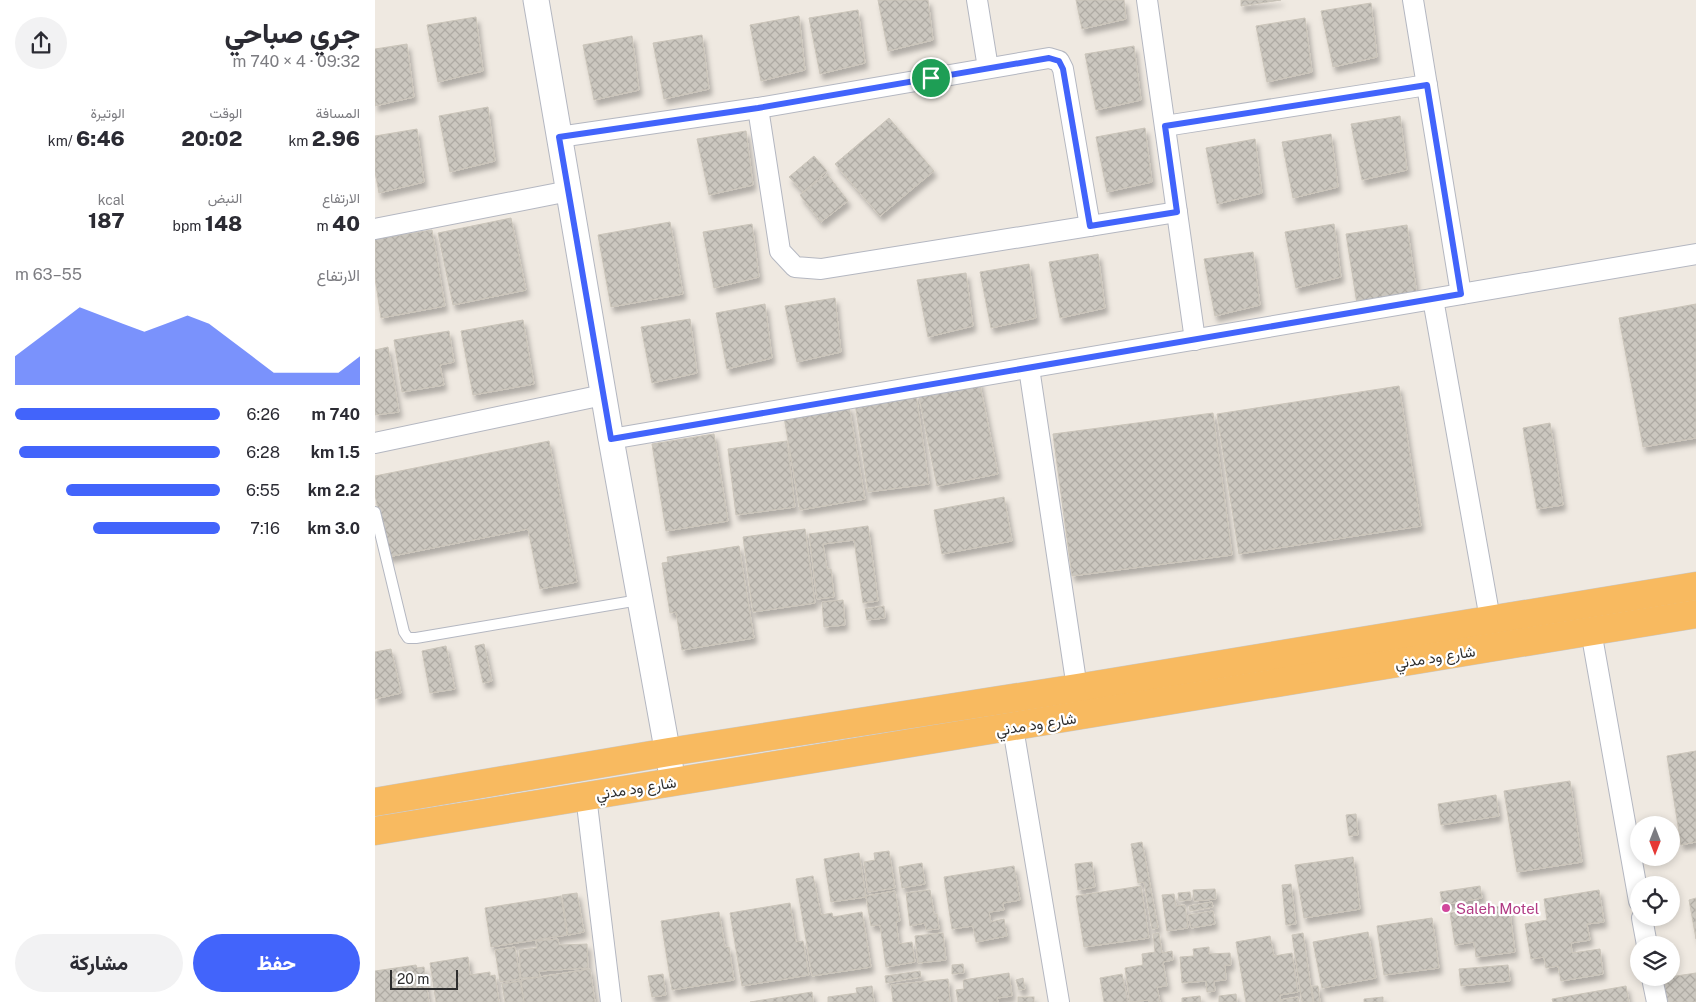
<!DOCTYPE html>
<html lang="ar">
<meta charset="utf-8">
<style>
:root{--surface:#fff;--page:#f2f2f3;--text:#2b2b33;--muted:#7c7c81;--accent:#4264fb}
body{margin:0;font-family:"Public Sans",Vazirmatn,sans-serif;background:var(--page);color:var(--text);direction:rtl;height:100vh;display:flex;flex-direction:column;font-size:19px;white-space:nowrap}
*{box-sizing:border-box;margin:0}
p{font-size:16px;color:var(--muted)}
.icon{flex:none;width:28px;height:28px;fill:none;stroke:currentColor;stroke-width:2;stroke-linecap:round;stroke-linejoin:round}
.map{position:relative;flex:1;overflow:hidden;direction:ltr}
.sheet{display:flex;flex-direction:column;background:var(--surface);width:375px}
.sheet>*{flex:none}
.needle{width:32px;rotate:180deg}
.buttons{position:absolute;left:1255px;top:816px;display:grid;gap:10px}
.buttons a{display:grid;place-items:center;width:50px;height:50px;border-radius:50%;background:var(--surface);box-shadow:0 2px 8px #0003;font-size:25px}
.scale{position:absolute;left:15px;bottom:12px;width:68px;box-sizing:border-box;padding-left:5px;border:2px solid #2e2e2e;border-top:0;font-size:14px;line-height:18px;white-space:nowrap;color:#2e2e2e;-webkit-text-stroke:4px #fff;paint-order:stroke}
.pin{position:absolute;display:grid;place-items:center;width:42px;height:42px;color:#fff;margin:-21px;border:2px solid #fff;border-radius:50%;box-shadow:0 1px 5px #0007}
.round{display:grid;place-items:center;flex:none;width:52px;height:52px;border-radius:26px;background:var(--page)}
.overview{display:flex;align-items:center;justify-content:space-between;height:85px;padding:0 15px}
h1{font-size:28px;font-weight:800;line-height:38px}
.stats{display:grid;grid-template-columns:repeat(3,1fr);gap:8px;height:85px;padding:5px 15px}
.stats div{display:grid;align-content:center}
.stats b{font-size:21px;font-weight:800}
.stats small{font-size:14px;font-weight:400}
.stats p{font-size:14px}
.chart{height:140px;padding:10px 15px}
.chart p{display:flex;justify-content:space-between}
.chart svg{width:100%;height:90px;margin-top:5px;fill:var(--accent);opacity:.7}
.button{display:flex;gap:10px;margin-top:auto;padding:10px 15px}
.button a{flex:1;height:58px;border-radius:30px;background:var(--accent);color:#fff;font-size:20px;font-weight:800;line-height:58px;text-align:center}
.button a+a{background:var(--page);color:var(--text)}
ul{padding:0 15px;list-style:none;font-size:16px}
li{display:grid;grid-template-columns:80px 60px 1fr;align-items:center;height:38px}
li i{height:12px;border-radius:6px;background:var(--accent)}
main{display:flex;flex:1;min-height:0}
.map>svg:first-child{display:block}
.building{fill:url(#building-cross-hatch);stroke:#cbc5ba;filter:url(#shadow)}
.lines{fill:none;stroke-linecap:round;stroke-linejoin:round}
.service-casing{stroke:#b4b7c1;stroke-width:12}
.minor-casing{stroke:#b4b7c1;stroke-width:22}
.tertiary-casing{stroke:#b4b7c1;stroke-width:27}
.trunk-casing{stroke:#c9c9c9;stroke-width:29}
.service{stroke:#fff;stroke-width:10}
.minor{stroke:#fff;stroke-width:20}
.tertiary{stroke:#fff;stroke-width:25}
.trunk{stroke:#f8ba60;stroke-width:28}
.route-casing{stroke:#fff;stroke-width:10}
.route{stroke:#4264fb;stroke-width:6}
.hotel-dot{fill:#d1479c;stroke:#fff;stroke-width:2}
.labels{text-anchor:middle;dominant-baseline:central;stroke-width:4.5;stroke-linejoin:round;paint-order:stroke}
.street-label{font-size:15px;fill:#2e2e2e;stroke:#fff}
.hotel-label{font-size:15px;fill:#b23c85;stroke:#fff;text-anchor:start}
</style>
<main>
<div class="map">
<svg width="1321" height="1002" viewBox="0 0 1321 1002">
<defs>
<pattern id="building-cross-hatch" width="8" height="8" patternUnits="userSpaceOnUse" patternTransform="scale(1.25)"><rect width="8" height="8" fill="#cbc7bf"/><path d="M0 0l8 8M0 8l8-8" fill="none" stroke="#afaba4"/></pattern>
<filter id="shadow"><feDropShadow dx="3" dy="5.5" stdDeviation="2.5" flood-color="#0004"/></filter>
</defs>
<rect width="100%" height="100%" fill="#efe9e1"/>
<!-- building -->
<g class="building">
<path d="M503,0H553L558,40L513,51Z"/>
<path d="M701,0H749L751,19L707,29Z"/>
<path d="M866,0H906L866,6Z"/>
<path d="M996,3L1002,57L958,67L946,11Z"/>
<path d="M483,10L490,63L445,74L434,18Z"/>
<path d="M424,16L430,70L386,81L375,25Z"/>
<path d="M101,17L108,71L63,82L52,25Z"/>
<path d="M930,18L937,72L892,82L881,26Z"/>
<path d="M327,35L334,89L289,99L278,43Z"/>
<path d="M257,36L264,90L219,100L208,45Z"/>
<path d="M32,44L39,97L0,106V49Z"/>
<path d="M759,46L766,100L721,110L710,54Z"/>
<path d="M113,107L120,161L75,172L64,116Z"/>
<path d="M1025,116L1032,170L987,180L976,124Z"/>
<path d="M514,118L559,171L505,216L460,164Z"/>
<path d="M770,128L777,182L732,192L721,137Z"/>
<path d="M42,129L49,182L4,193L0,172V136Z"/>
<path d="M371,131L378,185L334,195L322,139Z"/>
<path d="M956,134L963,187L918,198L907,142Z"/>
<path d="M880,139L887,193L842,204L831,148Z"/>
<path d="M439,156L452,171L428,192L414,177Z"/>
<path d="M452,174L473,201L446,222L425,195Z"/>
<path d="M136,218L151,290L78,305L63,233Z"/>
<path d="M295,222L308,294L236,307L223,235Z"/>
<path d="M377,224L384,277L339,288L328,232Z"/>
<path d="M959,224L966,277L921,288L910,232Z"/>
<path d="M1032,225L1042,295L982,304L971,234Z"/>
<path d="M57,230L70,306L6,318L0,278V239Z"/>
<path d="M878,252L885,305L840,316L829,259Z"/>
<path d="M723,254L730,308L685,318L674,262Z"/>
<path d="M654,264L661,318L616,328L605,272Z"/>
<path d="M591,273L598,326L553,337L542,280Z"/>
<path d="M460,298L466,352L422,362L410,306Z"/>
<path d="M390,304L397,358L352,369L341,313Z"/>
<path d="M1321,304V438L1268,447L1244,318Z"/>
<path d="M315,319L322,373L277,383L266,327Z"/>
<path d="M148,320L159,384L98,395L86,331Z"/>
<path d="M74,331L79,362L65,365L69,385L27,392L19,340Z"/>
<path d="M13,347L24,412L0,415V350Z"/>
<path d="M604,380L623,474L562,486L543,392Z"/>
<path d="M1024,386L1046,526L864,554L842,414Z"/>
<path d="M541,394L554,484L493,492L480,403Z"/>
<path d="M474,406L490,499L425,510L409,417Z"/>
<path d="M838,413L857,555L697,576L678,434Z"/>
<path d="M1175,423L1188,505L1162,509L1148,428Z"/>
<path d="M339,434L353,521L291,531L277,444Z"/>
<path d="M174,441L202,582L165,589L153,529L13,557L0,495V476Z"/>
<path d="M412,441L420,507L361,515L353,449Z"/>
<path d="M629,497L637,541L567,554L559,510Z"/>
<path d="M493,526L503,601L488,603L479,540L448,544L452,569H456L459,597L442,599L434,534Z"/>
<path d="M430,529L440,603L378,612L368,537Z"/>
<path d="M364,546L379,638L307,650L301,612L295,613L287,563L293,562L292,557Z"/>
<path d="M468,600L470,625L449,627L447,602Z"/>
<path d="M509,606L510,618L492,620L490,609Z"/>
<path d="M109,644L117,681L108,683L100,646Z"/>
<path d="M71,646L80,689L55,693L47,651Z"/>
<path d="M16,649L26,693L0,699V652Z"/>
<path d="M1321,751V842L1306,845L1292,756Z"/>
<path d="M1195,781L1207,862L1142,872L1129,791Z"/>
<path d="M1121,795L1124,816L1066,825L1063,804Z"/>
<path d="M981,814L983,835L974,836L971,815Z"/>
<path d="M767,842L783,928L777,929L769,882L763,883L756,844Z"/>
<path d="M514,851L520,888L493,892L489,862L500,860L499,853Z"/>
<path d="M484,853L491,897L456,902L449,859Z"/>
<path d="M978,857L985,909L929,918L920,865Z"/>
<path d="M717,862L720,887L703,890L700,864Z"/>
<path d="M547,863L550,884L527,888L524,867Z"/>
<path d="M639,866L645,900L628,903L629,910L614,912L616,922L629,919L632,936L601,942L598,926L577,929L569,877Z"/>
<path d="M438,876L446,915L457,913L458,917L487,912L496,967L437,976L421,879Z"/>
<path d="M916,884L921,924L911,925L907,885Z"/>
<path d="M766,886L774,938L709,947L701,896Z"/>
<path d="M1105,886L1107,898L1068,905L1065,892Z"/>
<path d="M840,889L841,899L819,901L818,890Z"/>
<path d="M555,890L559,914H562L564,929L551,930L550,923L535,926L531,893Z"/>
<path d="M1224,890L1229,922L1212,924L1215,940L1196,943L1197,953L1225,949L1228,974L1186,981L1183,966L1171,968L1169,957L1156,959L1150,924L1172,920L1169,899Z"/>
<path d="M520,891L525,921L521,922L524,944L537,942L540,962L511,967L505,925L496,926L491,896Z"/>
<path d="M815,892L816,900L804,901L803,893Z"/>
<path d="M202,893L209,932L193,935L187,895Z"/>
<path d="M799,894L801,906L810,905L813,928L792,931L787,895Z"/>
<path d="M186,896L192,935L116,947L110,908Z"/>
<path d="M1321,898V939L1314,900Z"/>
<path d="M837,902L838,907L815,911L814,906Z"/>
<path d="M415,903L421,942L428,941L434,975L367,986L355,913Z"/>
<path d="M1134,905L1140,952L1101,957L1099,942L1080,945L1075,913Z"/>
<path d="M838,911L840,924L816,928L813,915Z"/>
<path d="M344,912L350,947H354L359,980L297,990L286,921Z"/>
<path d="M1057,918L1064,968L1009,975L1002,926Z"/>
<path d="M993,932L1001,978L947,988L938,942Z"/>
<path d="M568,933L571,960L543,963L540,936Z"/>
<path d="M784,933L787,953L797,951L798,960L788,962L792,986L782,987L785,1002H774V1000L755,1002L750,968L768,965L767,954L780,952L778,934Z"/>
<path d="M928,933L938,1002H927L917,935Z"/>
<path d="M895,936L899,956L917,953L923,992L905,995V1000L923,997L924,1002H871L861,942Z"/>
<path d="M183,939L184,945L212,944L213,968L164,971L165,977L146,978L144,950L162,948L161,941Z"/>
<path d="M140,947L145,979L125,982L120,950Z"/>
<path d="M834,947V954L855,953L856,965H850L851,980L839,981L840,991L832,992L831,981L807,983L805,957L819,956L818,949Z"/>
<path d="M93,957L95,975L115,972V976L120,975L124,1002H61L55,963Z"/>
<path d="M588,964L589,973L577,974V965Z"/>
<path d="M41,965L42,968L49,967L54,1002H0V971Z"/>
<path d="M1133,965L1135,981L1086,986L1084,969Z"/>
<path d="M215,969L220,1002H149L146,980Z"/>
<path d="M545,971L546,977L511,983L510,976Z"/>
<path d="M634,973L637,996L622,998L623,1002H583L581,990L589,989L588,980Z"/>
<path d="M1321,973V1002H1291L1288,978Z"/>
<path d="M288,974L291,995L277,997L273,976Z"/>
<path d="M747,974L753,1002H729L725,978Z"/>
<path d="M648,978L650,989L644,990L641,980Z"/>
<path d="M573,979L575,1002H518L516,985Z"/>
<path d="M145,981L149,1002H130L127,984Z"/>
<path d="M497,986L499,1002H453V997L482,993L481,988Z"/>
<path d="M937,986H943L945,1002H939Z"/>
<path d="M1251,986L1254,1002H1178L1177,999Z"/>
<path d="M437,992L438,1002H375Z"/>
<path d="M861,994L862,1002H844V996Z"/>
<path d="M825,996L826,1002H807V998Z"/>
<rect x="643" y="997" width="16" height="5"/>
<path d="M1008,997V1002H989V999Z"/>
</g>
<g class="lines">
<!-- service casing -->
<g class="service-casing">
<path id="service" d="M0,512L29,632L33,638H41L264,600"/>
</g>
<!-- minor casing -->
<g class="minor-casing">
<g id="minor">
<path d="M602,0L613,68"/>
<path d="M772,0L820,340"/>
<path d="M1038,0L1086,294"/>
<path d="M383,108L405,251L420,267L446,269L802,212"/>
<path d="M790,126L1052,85"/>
<path d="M184,137L383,108L674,58L684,61L688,69L715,226"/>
<path d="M0,229L194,191"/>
<path d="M1058,299L1115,619"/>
<path d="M654,368L702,688"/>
<path d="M236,439L1321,254"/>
<path d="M0,443L228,395"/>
<path d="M1216,631L1264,901"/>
<path d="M638,728L684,1002"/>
<path d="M211,796L236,1002"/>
<path d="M1267,918L1272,945"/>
<path d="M1277,978L1282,1002"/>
</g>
</g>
<!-- tertiary casing -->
<g class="tertiary-casing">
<path id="tertiary" d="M161,0L236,439L298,782"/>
</g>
<!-- trunk casing -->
<g class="trunk-casing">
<g id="trunk">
<path d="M0,802L294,752L702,688L1321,586"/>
<path d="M0,831L1321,614"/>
</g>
</g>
<!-- service -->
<use href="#service" class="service"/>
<!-- minor -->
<use href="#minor" class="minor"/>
<!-- tertiary -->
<use href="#tertiary" class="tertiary"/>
<!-- trunk -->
<use href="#trunk" class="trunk"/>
</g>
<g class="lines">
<!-- route casing -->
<g class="route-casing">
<path id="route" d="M674,58L684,61L688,69L715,226L802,212L790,126L1052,85L1086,294L236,439L184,137L383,108Z"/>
</g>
<!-- route -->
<use href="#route" class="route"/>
</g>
<!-- markers -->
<circle class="hotel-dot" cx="1071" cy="908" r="5"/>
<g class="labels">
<!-- street labels -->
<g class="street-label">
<text transform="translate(1060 657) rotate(-9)">شارع ود مدني</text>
<text transform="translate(661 724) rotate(-9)">شارع ود مدني</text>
<text transform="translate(261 788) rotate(-9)">شارع ود مدني</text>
</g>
<!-- hotel labels -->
<g class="hotel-label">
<text x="1081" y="908">Saleh Motel</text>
</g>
</g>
</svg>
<div class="buttons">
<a><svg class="needle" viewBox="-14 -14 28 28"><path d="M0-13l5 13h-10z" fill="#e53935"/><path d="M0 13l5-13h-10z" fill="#7c7c81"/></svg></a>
<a><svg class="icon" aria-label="locate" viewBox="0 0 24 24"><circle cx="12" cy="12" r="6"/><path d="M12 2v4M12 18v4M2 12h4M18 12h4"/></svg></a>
<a><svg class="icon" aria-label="layers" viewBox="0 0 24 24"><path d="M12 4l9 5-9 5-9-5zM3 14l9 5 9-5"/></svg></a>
</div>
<div class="scale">20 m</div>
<div class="pin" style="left:556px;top:78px;background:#1e9e55"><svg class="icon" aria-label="arrive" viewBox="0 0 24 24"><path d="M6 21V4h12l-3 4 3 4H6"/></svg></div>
</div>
<section class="sheet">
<div class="overview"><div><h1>جري صباحي</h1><p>09:32 · 4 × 740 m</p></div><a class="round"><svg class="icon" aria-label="share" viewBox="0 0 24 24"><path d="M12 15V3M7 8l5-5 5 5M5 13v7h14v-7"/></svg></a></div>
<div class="stats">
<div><p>المسافة</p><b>2.96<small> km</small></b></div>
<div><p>الوقت</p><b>20:02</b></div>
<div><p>الوتيرة</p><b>6:46<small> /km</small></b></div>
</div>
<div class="stats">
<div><p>الارتفاع</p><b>40<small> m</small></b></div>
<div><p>النبض</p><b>148<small> bpm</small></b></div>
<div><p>kcal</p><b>187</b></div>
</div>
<div class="chart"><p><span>الارتفاع</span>55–63 m</p>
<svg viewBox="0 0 160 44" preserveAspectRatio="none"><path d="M0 44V30L10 22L20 14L30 6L40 10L50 14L60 18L70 14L80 10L90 14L100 22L110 30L120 38L130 38L140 38L150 38L160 30V44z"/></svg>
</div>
<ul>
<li><b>740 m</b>6:26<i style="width:100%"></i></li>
<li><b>1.5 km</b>6:28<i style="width:98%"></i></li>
<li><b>2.2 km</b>6:55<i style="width:75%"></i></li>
<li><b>3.0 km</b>7:16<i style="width:62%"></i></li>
</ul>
<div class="button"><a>حفظ</a><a>مشاركة</a></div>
</section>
</main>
